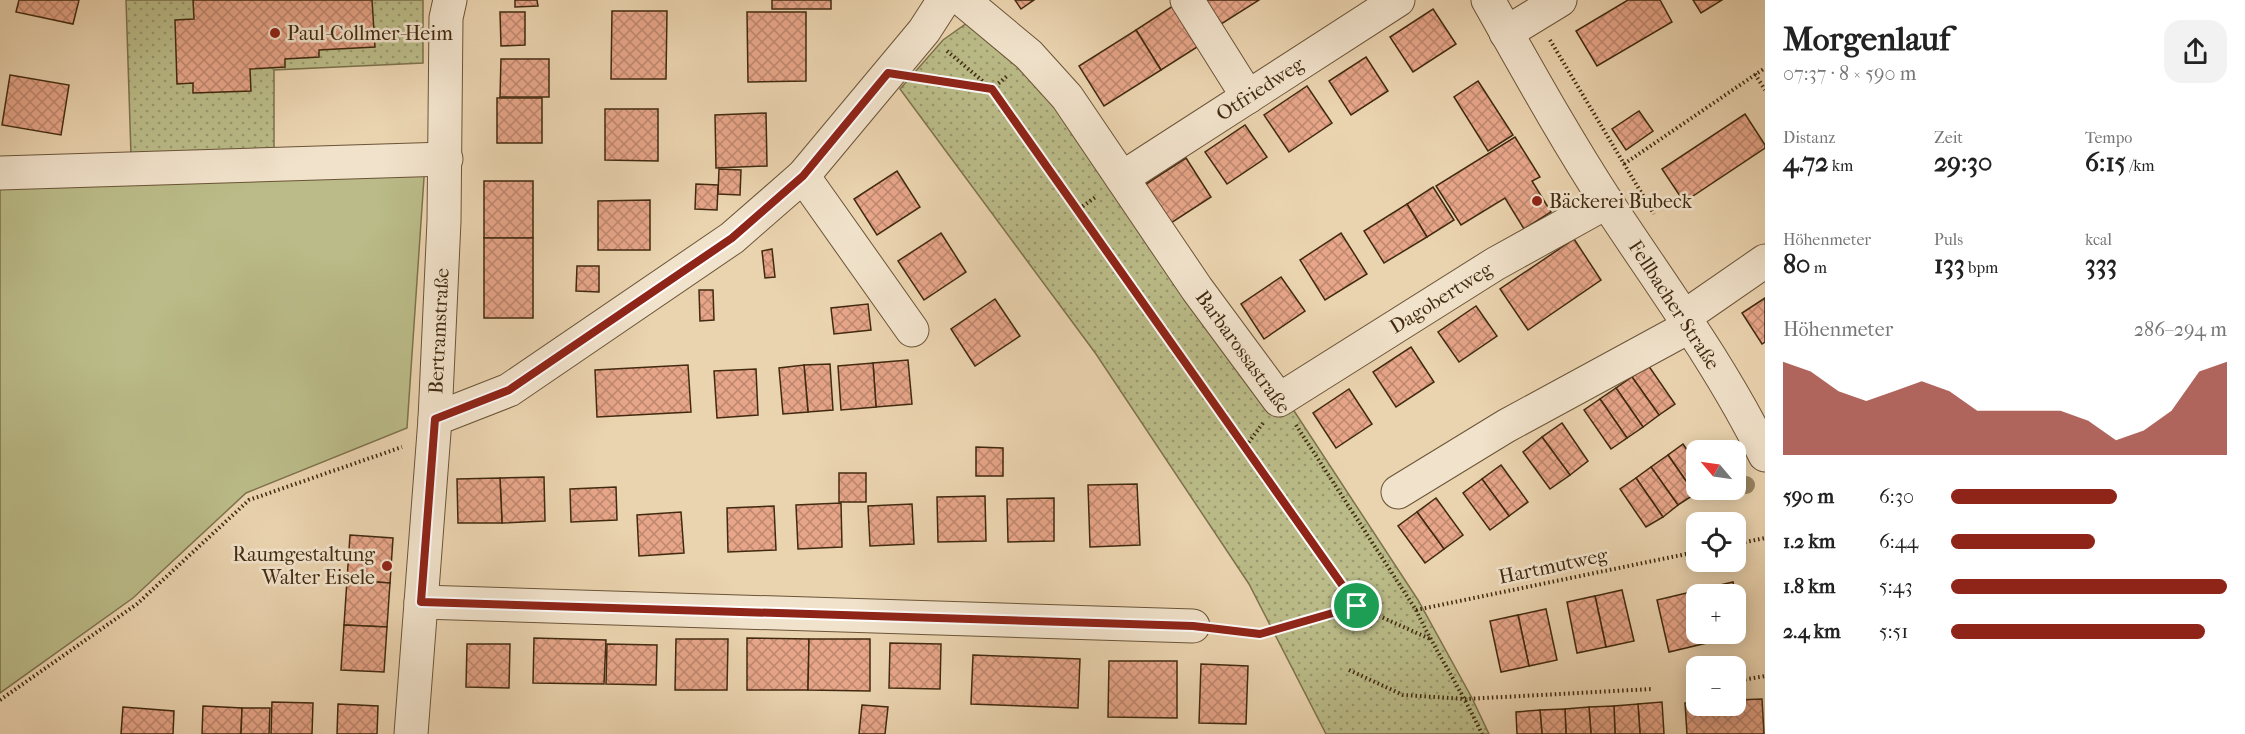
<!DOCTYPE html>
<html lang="de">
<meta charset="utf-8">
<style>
:root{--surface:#fff;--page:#f2f2f2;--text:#222;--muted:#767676;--accent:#8f2418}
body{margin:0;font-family:"IM FELL French Canon",serif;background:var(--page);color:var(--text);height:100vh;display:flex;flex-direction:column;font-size:22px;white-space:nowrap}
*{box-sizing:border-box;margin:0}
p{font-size:20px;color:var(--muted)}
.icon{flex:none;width:33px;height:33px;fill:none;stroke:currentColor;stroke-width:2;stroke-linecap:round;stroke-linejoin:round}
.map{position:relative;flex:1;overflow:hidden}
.sheet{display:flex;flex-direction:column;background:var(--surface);width:480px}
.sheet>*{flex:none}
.needle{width:39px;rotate:299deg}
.fabs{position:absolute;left:1686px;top:440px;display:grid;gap:12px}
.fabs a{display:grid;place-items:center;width:60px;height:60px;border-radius:12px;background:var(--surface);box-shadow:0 3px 15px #0003;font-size:30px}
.pin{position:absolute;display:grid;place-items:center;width:51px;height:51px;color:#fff;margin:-26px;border:3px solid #fff;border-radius:50%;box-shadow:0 2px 6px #0007}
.round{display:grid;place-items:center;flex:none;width:63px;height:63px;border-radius:18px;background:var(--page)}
.overview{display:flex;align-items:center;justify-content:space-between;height:102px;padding:0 18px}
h1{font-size:33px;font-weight:700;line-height:45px}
.metrics{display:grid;grid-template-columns:repeat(3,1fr);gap:9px;height:102px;padding:6px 18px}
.metrics div{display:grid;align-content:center}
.metrics b{font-size:26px;font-weight:700}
.metrics small{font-size:16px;font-weight:400}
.metrics p{font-size:16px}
.chart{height:168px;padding:12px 18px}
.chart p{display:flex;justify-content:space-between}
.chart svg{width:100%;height:108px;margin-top:6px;fill:var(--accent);opacity:.7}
ul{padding:0 18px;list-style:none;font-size:20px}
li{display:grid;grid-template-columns:96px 72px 1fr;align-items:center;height:45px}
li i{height:15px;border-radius:8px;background:var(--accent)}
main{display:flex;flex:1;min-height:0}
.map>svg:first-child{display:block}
.grass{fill:url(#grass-dots);stroke:#7e724c;stroke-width:1.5}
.garden{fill:#babb88;stroke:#7e724c;stroke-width:1.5}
.building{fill:url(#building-cross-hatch);stroke:#412a0f;stroke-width:1.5;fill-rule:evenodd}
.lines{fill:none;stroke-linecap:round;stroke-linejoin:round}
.minor-casing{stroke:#6b5437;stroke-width:35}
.path{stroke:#412a0f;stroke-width:4;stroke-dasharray:1.5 3;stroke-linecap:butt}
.minor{stroke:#f1e2cb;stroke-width:33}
.tree{fill:#9a8664}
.route-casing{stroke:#fff;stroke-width:12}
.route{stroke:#8f2418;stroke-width:8}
.poi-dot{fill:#8f2418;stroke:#f1e2cb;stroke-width:2}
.labels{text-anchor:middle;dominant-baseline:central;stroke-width:5;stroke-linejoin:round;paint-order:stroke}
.poi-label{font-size:20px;fill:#412a0f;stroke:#f1e2cb;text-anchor:start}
.street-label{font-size:20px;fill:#412a0f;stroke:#f1e2cb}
</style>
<main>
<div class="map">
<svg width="1765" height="734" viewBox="0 0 1765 734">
<defs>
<pattern id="grass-dots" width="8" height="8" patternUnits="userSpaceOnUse" patternTransform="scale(1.5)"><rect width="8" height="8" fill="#babb88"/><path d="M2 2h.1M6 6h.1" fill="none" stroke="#99986e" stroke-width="1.8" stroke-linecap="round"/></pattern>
<pattern id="building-cross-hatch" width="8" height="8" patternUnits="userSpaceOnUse" patternTransform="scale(1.5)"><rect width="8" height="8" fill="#e7a589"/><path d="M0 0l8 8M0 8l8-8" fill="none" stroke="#bd876e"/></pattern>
</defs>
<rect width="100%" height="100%" fill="#ead3af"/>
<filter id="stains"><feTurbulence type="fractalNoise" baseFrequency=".00333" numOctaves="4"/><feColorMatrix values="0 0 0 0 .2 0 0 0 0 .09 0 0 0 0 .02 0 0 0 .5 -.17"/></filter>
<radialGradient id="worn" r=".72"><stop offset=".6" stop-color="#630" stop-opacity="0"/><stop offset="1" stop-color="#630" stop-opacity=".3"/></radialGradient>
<!-- grass -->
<g class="grass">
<path d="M126,0H423V63L274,70V150L131,155Z"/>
<path d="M970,21L1029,55L1281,391L1418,600L1472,698L1489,734H1326L1249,584L1096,354L900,89L943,40Z"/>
</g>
<!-- garden -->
<path class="garden" d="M425,163L407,428L246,493L133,598L0,693V181Z"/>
<!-- building -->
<g class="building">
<path d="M19,0H79L73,24L16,12Z"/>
<path d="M193,0H372L375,47L319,50V57L285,59V67L250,69L251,91L193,93V83L177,84L175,20L194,19Z"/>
<path d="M515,0H537L538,6L515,7Z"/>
<rect x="772" y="0" width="59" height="9"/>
<path d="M1015,0H1034L1021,9Z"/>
<path d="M1202,0H1259L1218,26Z"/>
<path d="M1628,0H1660L1672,22L1597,66L1576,31Z"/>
<path d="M1693,0H1722L1701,13Z"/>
<path d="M1179,2L1205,42L1161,70L1136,30Z"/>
<path d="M1433,9L1456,44L1413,72L1390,37Z"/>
<path d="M612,11H667L666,79H611Z"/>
<path d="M500,12H525V45L501,46Z"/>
<path d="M747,12H806V81L748,82Z"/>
<path d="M1136,30L1161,70L1104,106L1079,66Z"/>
<path d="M1366,57L1388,91L1351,115L1329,81Z"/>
<path d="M501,59H549V97H500Z"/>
<path d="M10,75L69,85L61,135L2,125Z"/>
<path d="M1478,81L1513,135L1488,151L1454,97Z"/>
<path d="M1307,86L1332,123L1289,152L1264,115Z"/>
<rect x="497" y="98" width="45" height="45"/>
<path d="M605,109H658V161L605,160Z"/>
<path d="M1639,111L1653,131L1626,150L1612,129Z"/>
<path d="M766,113L767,166L716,168L715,115Z"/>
<path d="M1745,114L1765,145V148L1684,202L1662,169Z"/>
<path d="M1245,125L1267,157L1227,184L1205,152Z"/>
<path d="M1515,137L1540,177L1532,181L1551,212L1524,229L1505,198L1461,225L1436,186Z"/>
<path d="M1186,158L1211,197L1171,223L1146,184Z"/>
<path d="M719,169L741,170L740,195L718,194Z"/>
<path d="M897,171L920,207L877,235L854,199Z"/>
<rect x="484" y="181" width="49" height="57"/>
<path d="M696,184L718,185L717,210L695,209Z"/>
<path d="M1433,187L1454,220L1427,237L1407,204Z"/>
<path d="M650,200V250H598V201Z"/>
<path d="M1407,204L1427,237L1384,263L1364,231Z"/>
<path d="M941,233L966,272L924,300L898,261Z"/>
<path d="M1341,233L1367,274L1325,300L1300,260Z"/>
<rect x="484" y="238" width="49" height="80"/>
<path d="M1574,239L1601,280L1528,330L1500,289Z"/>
<path d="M772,249L775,277L765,278L762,251Z"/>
<path d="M577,266H599V292L576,291Z"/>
<path d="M1281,277L1305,311L1264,339L1241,304Z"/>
<path d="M699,290H713L714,320L700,321Z"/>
<path d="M1765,298V342L1762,344L1742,313Z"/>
<path d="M995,299L1020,336L975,366L951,329Z"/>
<path d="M868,304L871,330L834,334L831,308Z"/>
<path d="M1476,306L1497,336L1459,362L1438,332Z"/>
<path d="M1411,347L1434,382L1396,407L1373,372Z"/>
<path d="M908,360L912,404L876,407L873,363Z"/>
<path d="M873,363L876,407L841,410L838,366Z"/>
<path d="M830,364L833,410L808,412L804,365Z"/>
<path d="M688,365L691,412L597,417L595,370Z"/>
<path d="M804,365L808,412L783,414L779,368Z"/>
<path d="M1648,365L1675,404L1659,415L1632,377Z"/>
<path d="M756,369L758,415L717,418L714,371Z"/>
<path d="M1632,377L1659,415L1643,427L1616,388Z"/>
<path d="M1616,388L1643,427L1627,438L1600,399Z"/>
<path d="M1349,389L1372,424L1336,448L1313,413Z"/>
<path d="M1600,399L1627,438L1611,449L1584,410Z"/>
<path d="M1562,423L1588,461L1570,475L1542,437Z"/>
<path d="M1542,437L1570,475L1550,489L1523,452Z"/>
<path d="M1683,444L1696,463V489H1701L1695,494L1668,455Z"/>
<path d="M976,447L1003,448V476H976Z"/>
<path d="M1668,455L1695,494L1678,505L1651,467Z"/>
<path d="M1501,465L1528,502L1509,516L1482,479Z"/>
<path d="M1651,467L1678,505L1663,517L1636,478Z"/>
<rect x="839" y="473" width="27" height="29"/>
<path d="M544,477L545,521L502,523L500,478Z"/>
<path d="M500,478L502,523H458L457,479Z"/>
<path d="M1636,478L1663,517L1646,527L1620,489Z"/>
<path d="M1482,479L1509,516L1490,530L1463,493Z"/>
<path d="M1137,484L1140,545L1090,547L1088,485Z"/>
<path d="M616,487L617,520L571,522L570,489Z"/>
<path d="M985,496L986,541L938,542L937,497Z"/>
<path d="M1054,498V541L1008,542L1007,499Z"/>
<path d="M1436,498L1463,535L1444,549L1417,512Z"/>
<path d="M841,503L842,547L798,549L796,505Z"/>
<path d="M912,504L914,544L870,546L868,506Z"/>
<path d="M774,506L776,550L728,552L727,508Z"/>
<path d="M681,512L684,553L639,556L637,515Z"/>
<path d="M1417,512L1444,549L1425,563L1398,526Z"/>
<path d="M350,535L393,538L390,583L347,580Z"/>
<path d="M347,580L390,583L387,627L344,625Z"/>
<path d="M1733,582L1745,634L1669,652L1657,600ZM1696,594H1736V633H1696Z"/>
<path d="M1622,590L1634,641L1606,647L1595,596Z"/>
<path d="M1595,596L1606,647L1577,653L1567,602Z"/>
<path d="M1546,609L1557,660L1529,666L1518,615Z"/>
<path d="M1518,615L1529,666L1501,672L1490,621Z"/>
<path d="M344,625L387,627L384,672L341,670Z"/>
<path d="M534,638L606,640L604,684L533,683Z"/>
<path d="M747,638L809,639L808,690H747Z"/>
<path d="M676,639H728L727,690H675Z"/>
<path d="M809,639H870V691L808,690Z"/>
<path d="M890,643L941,644L940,689L889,688Z"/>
<path d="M467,644H510L509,688L466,687Z"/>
<path d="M607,644L657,645L656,685L606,684Z"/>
<path d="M973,655L1080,659L1078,708L971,704Z"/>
<path d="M1109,661H1177V718L1108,717Z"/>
<path d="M1201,664L1248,666L1246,724L1199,723Z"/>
<path d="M1762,699L1764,734H1687L1685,703L1736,705V700Z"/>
<path d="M272,702L313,703L312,734H271Z"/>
<path d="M1662,702L1664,734H1640L1638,704Z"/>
<path d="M338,704L378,706L377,734H337Z"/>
<path d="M1638,704L1640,734H1615L1614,706Z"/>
<path d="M862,705L888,707L885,734H859Z"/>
<path d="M203,706L242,708L241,734H202Z"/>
<path d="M1614,706L1615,734H1591L1589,707Z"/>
<path d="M123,707L174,711L173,734H121Z"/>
<path d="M1589,707L1591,734H1566L1565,709Z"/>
<path d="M242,708H270L269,734H241Z"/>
<path d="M1565,709L1566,734H1542L1540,710Z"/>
<path d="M1540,710L1542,734H1517L1516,712Z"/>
</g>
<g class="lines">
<!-- minor casing -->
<g class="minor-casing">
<g id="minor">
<path d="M963,0L1029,55L1067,97L1197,289L1279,400L1495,264L1607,202"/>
<path d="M1187,0L1248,97"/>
<path d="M1488,0C1527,69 1565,138 1608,204C1662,286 1722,367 1765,455"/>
<path d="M1506,33L1560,0"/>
<path d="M0,173L446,159"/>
<path d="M803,176L912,330"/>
<path d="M1122,178L1398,0"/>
<path d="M1684,317L1765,261"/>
<path d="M435,419L509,390L732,238L803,176L924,31L944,0"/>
<path d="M1398,492L1506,426L1690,326"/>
<path d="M421,602L1193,626"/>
<path d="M411,734L435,419L444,221L446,18L450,0"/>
</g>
</g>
<!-- path -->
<g class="path">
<path d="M1550,40L1654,214"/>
<path d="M947,51L992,89L1357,606L1430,639"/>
<path d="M1755,74L1765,90"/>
<path d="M925,78L992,89L1007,76"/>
<path d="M1624,164L1765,68"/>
<path d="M1079,209L1097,196"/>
<path d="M1296,425L1416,610C1436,652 1462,691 1482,734"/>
<path d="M1246,446L1263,423"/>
<path d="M1736,544L1765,538"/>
<path d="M1416,610L1696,552"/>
<path d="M1221,630L1260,634L1357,606"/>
<path d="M1349,670L1403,695L1466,699L1652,689"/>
<path d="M1736,681L1765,676"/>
<path d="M0,700L137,604L249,500L402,447"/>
</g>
<!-- minor -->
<use href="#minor" class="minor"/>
</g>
<!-- trees -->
<circle class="tree" cx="1746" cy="485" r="9"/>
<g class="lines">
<!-- route casing -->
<g class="route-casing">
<path id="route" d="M888,73L992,89L1357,606L1260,634L1193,626L421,602L435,419L509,390L732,238L803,176Z"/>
</g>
<!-- route -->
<use href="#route" class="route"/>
</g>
<!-- markers -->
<g class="poi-dot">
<circle cx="275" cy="33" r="6"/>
<circle cx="1537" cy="201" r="6"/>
<circle cx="387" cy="566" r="6"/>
</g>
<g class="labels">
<!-- poi labels -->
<g class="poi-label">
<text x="287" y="33">Paul-Collmer-Heim</text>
<text x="1549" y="201">Bäckerei Bubeck</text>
<text x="375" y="554" text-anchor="end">Raumgestaltung<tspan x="375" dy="23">Walter Eisele</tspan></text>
</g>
<!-- street labels -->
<g class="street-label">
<text transform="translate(1260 89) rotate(-33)">Otfriedweg</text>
<text transform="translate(1441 298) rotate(-32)">Dagobertweg</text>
<text transform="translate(1674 305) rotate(57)">Fellbacher Straße</text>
<text transform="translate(439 331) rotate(-87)">Bertramstraße</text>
<text transform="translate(1243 352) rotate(54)">Barbarossastraße</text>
<text transform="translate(1553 566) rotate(-12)">Hartmutweg</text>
</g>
</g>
<rect width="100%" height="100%" filter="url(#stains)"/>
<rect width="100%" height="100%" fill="url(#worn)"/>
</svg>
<div class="fabs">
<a><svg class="needle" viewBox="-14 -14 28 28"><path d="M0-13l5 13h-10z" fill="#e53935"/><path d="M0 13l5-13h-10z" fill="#767676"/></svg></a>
<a><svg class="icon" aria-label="locate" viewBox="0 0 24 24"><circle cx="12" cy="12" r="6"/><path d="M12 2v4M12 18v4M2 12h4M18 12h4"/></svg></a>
<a>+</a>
<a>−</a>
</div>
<div class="pin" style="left:1357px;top:606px;background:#1e9e55"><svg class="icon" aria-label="arrive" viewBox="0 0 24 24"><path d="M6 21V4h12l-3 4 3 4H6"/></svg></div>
</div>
<section class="sheet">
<div class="overview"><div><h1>Morgenlauf</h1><p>07:37 · 8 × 590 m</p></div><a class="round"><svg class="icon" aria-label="share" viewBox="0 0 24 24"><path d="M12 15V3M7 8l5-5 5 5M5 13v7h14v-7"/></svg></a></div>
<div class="metrics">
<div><p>Distanz</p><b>4.72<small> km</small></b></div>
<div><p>Zeit</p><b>29:30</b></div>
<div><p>Tempo</p><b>6:15<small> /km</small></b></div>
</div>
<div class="metrics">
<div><p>Höhenmeter</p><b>80<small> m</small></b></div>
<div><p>Puls</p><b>133<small> bpm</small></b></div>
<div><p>kcal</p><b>333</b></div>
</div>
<div class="chart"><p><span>Höhenmeter</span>286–294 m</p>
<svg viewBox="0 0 160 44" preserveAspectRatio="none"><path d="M0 44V6L10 10L20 18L30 22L40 18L50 14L60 18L70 26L80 26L90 26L100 26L110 30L120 38L130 34L140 26L150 10L160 6V44z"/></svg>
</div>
<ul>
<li><b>590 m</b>6:30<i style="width:60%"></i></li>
<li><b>1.2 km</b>6:44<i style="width:52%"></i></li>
<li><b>1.8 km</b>5:43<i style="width:100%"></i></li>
<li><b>2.4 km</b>5:51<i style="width:92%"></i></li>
</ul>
</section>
</main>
